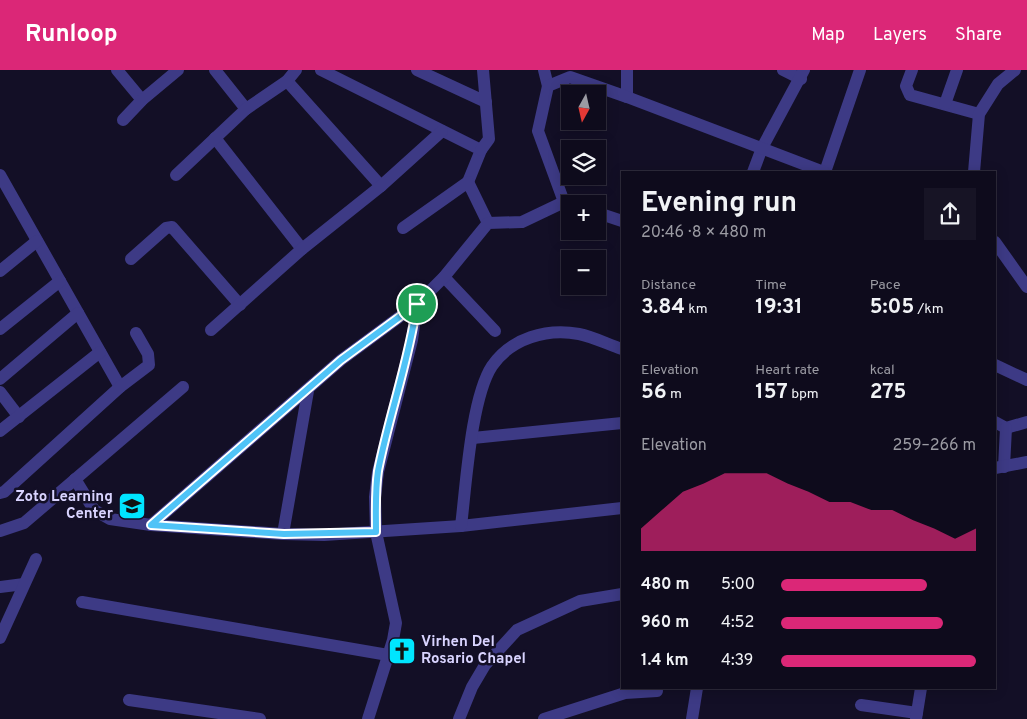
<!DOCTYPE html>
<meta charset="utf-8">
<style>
:root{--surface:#0e0b1c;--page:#171425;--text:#f1f3f6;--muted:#9b9ba3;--line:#2e2b3b;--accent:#db2777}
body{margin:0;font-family:Overpass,sans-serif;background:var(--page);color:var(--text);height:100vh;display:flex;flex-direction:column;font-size:19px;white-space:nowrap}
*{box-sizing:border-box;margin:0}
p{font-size:16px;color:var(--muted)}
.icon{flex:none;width:28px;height:28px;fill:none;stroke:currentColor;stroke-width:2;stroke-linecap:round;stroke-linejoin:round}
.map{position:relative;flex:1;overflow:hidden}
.drawer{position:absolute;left:621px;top:101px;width:375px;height:518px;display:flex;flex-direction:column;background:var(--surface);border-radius:0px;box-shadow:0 2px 12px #0003,0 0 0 1px var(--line)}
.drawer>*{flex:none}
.needle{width:32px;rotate:188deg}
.tools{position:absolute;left:561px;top:15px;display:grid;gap:10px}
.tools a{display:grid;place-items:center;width:45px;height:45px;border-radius:0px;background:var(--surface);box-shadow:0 2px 12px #0003,0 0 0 1px var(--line);font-size:25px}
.pin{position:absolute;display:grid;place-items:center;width:42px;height:42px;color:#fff;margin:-21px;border:2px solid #fff;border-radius:50%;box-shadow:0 1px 5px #0007}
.round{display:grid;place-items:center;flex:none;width:52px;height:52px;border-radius:0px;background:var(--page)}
.overview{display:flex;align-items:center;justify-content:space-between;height:85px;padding:0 20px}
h1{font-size:28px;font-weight:700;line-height:38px}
.figures{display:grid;grid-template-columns:repeat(3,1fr);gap:8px;height:85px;padding:5px 20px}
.figures div{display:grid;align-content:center}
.figures b{font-size:21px;font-weight:700}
.figures small{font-size:14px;font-weight:400}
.figures p{font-size:14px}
.chart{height:140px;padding:10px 20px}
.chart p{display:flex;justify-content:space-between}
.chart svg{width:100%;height:90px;margin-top:5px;fill:var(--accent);opacity:.7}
ul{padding:0 20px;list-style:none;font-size:16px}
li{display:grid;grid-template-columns:80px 60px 1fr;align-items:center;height:38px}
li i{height:12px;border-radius:6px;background:var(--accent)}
header{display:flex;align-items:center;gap:30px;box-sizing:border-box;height:70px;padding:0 25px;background:var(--accent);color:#fff}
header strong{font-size:24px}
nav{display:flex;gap:28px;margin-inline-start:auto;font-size:18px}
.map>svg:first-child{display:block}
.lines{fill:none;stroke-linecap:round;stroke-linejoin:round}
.minor{stroke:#3d3a85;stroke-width:12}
.route-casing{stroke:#fff;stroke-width:10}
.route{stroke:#4fc3f7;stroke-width:6}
.labels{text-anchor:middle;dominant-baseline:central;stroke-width:5;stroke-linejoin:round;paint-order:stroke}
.poi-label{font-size:15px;font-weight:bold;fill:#d9d4ff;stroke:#130f26;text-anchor:end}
</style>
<header>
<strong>Runloop</strong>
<nav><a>Map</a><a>Layers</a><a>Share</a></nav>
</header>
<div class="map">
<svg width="1027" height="649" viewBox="0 0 1027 649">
<rect width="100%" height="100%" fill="#130f26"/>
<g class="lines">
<!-- minor -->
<g class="minor">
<path d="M117,0L142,30"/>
<path d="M215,0L246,39"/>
<path d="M321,0L481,80L468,112"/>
<path d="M417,0L486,32"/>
<path d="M544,0L548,16"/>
<path d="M627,0V27"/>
<path d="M783,0L801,9"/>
<path d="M912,0L906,16L910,25L979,44"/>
<path d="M287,11L381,116"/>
<path d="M945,34L957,0"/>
<path d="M123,50L142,30L178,0"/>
<path d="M215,68L302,179"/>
<path d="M481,80L489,69L483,0"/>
<path d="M753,102L762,78L804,0"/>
<path d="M825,102L860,0"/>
<path d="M974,102L979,44L998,14L1015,0"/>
<path d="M0,105L120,317"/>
<path d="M176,105L246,39L287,11L296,0"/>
<path d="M564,132L538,61L548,16L570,7L627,27L824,102"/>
<path d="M598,143L622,151"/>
<path d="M403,158L468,112L488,153"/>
<path d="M995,172L1027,217"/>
<path d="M131,189L166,158L172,157L240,235"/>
<path d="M0,201L37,171"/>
<path d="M444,207L495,261"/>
<path d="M0,259L60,211"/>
<path d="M211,260L302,179L381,116L442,61"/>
<path d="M995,295L1027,310"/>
<path d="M0,309L78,243"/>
<path d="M0,322L19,347"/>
<path d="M995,352L1006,358L1027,352"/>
<path d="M0,361L100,282"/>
<path d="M473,368L622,353"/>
<path d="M1004,397L1006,358"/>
<path d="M995,398L1027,392"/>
<path d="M75,409L94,440L110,449L151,455L283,464L324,465L461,456L622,438"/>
<path d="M0,423L4,422L120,317L149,295L148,284L136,263"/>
<path d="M151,455L341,290L417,234L444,207L488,153L522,152L564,132L570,134"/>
<path d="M461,456C466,416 471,328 492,296C511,268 547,258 579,264C594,267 609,275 622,279"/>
<path d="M0,461L24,453L183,317"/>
<path d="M283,464L308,321"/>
<path d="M0,517L24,514"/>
<path d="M82,532L388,585"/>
<path d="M0,568L36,489"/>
<path d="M129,630L260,649"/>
<path d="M861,635L917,643"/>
<path d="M368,649L393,570L396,553L376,462L375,427L378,402L412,270L417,234"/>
<path d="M459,649L472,617L485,595L517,560L580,531L622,524"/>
<path d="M544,649L625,623L657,621"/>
<path d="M692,649L697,618"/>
<path d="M916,649L921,618"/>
</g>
</g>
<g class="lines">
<!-- route casing -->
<g class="route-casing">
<path id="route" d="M417,234C409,291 389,345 378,401C375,421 376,442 376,462L284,464L151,455L341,290Z"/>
</g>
<!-- route -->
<use href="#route" class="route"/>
</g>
<!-- icons -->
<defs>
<g id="school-square" transform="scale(1.4375)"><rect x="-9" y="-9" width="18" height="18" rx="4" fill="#00e5ff" stroke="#130f26"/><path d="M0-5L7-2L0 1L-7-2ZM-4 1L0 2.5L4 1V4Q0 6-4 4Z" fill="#111"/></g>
<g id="church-square" transform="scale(1.4375)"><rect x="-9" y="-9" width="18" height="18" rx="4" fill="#00e5ff" stroke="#130f26"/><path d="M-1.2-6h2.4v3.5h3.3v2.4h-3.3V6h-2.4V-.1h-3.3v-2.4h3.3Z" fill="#111"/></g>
</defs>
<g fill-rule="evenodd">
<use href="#school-square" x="132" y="436"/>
<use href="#church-square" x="402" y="581"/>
</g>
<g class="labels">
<!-- poi labels -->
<g class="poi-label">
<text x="113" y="427">Zoto Learning<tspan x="113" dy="17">Center</tspan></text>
<text x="421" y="572" text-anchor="start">Virhen Del<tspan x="421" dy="17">Rosario Chapel</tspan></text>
</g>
</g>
</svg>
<div class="tools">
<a><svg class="needle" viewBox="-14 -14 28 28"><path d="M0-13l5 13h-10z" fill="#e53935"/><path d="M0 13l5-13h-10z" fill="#9b9ba3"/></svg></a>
<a><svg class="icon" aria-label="layers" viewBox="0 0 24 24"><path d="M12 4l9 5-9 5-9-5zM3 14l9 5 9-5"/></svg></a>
<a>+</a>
<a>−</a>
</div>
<div class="pin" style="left:417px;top:234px;background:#1e9e55"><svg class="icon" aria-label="arrive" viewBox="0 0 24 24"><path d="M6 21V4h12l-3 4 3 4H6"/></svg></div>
<section class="drawer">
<div class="overview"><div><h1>Evening run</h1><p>20:46 · 8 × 480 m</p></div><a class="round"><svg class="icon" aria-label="share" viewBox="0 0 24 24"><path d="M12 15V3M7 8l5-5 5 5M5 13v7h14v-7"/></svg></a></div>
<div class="figures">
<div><p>Distance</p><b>3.84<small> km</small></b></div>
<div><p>Time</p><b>19:31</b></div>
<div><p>Pace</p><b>5:05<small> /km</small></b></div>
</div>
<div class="figures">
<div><p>Elevation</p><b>56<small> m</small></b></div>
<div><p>Heart rate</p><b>157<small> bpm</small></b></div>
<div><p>kcal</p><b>275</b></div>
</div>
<div class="chart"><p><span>Elevation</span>259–266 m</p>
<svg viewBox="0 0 160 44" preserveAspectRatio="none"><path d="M0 44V33L10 24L20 15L30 11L40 6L50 6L60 6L70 11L80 15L90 20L100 20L110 24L120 24L130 29L140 33L150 38L160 33V44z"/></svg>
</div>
<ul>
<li><b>480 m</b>5:00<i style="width:75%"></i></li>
<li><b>960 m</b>4:52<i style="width:83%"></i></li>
<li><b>1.4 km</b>4:39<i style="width:100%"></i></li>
</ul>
</section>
</div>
